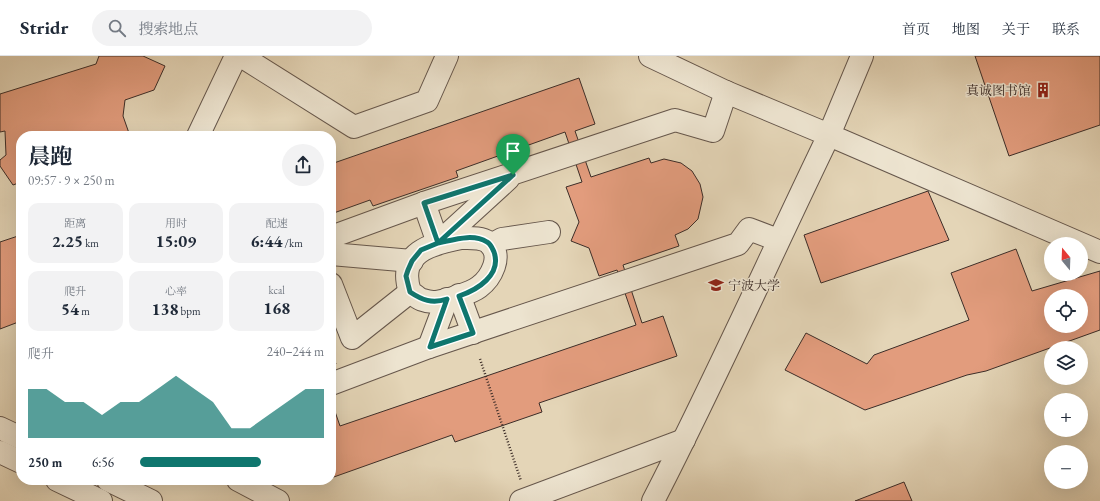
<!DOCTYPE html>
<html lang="zh">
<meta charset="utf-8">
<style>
:root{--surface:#fff;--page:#f2f2f3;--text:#1f2937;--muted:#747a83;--line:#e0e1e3;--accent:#0f766e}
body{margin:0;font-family:"EB Garamond","Noto Serif SC",serif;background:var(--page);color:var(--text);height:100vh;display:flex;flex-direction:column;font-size:15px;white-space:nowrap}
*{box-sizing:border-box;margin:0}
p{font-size:13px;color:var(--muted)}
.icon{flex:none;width:22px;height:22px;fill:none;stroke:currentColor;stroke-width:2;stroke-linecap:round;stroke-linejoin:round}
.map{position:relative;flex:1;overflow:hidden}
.panel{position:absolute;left:16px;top:75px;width:320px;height:354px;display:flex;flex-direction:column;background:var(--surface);border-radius:16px;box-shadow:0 4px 16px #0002}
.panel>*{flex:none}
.needle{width:26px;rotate:341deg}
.controls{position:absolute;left:1044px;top:181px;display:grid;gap:8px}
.controls a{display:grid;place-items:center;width:44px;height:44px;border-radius:50%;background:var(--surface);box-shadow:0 4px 16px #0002;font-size:20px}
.pin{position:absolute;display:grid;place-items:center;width:34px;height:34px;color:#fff;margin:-41px -17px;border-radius:50% 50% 50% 0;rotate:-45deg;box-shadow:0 0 4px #0007}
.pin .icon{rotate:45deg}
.round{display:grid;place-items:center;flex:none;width:42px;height:42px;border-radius:21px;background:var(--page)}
.overview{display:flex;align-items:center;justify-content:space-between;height:68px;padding:0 12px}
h1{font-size:22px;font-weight:700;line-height:30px}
.metrics{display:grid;grid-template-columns:repeat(3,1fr);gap:6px;height:68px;padding:4px 12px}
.metrics div{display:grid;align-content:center;border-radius:10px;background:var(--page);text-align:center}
.metrics b{font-size:17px;font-weight:700}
.metrics small{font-size:11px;font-weight:400}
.metrics p{font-size:11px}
.chart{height:112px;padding:8px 12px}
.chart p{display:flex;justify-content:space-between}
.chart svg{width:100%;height:72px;margin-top:4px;fill:var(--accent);opacity:.7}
ul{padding:0 12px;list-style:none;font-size:13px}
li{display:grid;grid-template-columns:64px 48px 1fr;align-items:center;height:30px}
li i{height:10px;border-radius:5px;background:var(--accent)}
header{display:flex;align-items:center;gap:24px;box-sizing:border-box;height:56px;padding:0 20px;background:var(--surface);border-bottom:1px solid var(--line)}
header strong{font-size:19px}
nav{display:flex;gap:22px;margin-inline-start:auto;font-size:14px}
.search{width:280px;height:36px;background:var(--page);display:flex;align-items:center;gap:10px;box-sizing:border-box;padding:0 14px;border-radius:22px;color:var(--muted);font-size:15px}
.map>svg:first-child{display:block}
.building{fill:#e29c7d;stroke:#3c2d28;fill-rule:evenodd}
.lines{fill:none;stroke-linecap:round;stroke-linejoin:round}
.minor-casing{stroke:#66574c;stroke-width:24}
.path{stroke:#3c2d28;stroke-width:2.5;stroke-dasharray:1 2;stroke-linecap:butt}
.minor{stroke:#ede4d0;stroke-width:22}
.route-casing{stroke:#fff;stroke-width:8}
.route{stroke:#0f766e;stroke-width:5}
.labels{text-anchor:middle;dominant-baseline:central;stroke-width:3;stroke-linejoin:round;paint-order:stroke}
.poi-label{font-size:13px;fill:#3c2d28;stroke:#ede4d0;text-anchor:end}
</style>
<header>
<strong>Stridr</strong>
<div class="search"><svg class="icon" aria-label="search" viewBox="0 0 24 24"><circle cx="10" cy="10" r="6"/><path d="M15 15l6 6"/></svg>搜索地点</div>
<nav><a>首页</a><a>地图</a><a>关于</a><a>联系</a></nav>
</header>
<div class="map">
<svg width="1100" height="445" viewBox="0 0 1100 445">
<rect width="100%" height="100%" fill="#e4d5b7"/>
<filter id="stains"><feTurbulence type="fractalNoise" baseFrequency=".005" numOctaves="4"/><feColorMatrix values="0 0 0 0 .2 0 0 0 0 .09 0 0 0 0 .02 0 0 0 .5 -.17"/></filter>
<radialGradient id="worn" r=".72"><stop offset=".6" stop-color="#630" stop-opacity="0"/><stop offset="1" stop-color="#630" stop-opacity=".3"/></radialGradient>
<!-- building -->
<g class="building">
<path d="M99,0H143L165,10L154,34L125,44L123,60L130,80H21V126L13,129L0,110V104L6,99L5,75L0,76V38L96,8Z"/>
<path d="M975,0H1100V69L1009,100Z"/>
<path d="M579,22L595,68L575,75L591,121L649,102L651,107L664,103L681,107L692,115L700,128L703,141L698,163L688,173L675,179L679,190L623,209L642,267L663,260L677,300L539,347L542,356L455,386L452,379L331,422V344L340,370L636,269L617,214L599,220L589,192L571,185L579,166L566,131L582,126L565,76L456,115L458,121L373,150L370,144L331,158V108Z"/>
<path d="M928,135L949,184L821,227L804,179Z"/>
<path d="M21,179V265L0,273V186Z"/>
<path d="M1016,193L1032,235L1100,215V274L986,315L967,319L865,354L785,314L806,277L867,308L874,299L969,264L951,217ZM1051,240H1081V270H1051Z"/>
<path d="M331,294L336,308L331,310Z"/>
<path d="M904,426L912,445H855Z"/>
</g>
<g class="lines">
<!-- minor casing -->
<g class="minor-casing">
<g id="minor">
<path d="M241,0L354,71L427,45L447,0"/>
<path d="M650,0L726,36L829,79C770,201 715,325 653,445"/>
<path d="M862,0L829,79L1100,196"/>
<path d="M198,80L236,0"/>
<path d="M424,147L438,187L508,123"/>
<path d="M331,181L424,147L675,64L713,75L726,36"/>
<path d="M461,182C470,182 481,181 488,186C505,199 490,223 479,231C471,237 461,239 453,242C443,245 433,248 423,244C418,243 414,238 410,236C397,196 431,188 461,182Z"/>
<path d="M491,189L502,183L549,176"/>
<path d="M331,198L412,205"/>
<path d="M331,228L352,282L410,236"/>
<path d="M459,239L473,277"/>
<path d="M429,291L447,243"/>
<path d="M331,328L429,291L738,188L749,173L778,184"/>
<path d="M0,372L21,382"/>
<path d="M0,396L21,406"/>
<path d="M57,424L101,445"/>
<path d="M108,424L151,445"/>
<path d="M238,424L278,445"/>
<path d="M521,445L684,384"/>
</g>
</g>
<!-- path -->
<path class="path" d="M480,303L521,425"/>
<!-- minor -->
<use href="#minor" class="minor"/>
</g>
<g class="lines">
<!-- route casing -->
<g class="route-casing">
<path id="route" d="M513,119L438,187L421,194L412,205L408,214L406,220L410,236C422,244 432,248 447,243L430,291L473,277L459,240C477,234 502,219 494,196C492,192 491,188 487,186C473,177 453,184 438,187L424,147L513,119"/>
</g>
<!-- route -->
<use href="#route" class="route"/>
</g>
<!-- icons -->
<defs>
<g id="building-bare" transform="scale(1.2)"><path d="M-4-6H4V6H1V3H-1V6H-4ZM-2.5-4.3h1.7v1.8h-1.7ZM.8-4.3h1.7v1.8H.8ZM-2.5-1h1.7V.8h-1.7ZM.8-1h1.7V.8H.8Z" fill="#8f2418" stroke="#ede4d0" stroke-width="2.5" paint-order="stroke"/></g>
<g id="university-bare" transform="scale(1.2)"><path d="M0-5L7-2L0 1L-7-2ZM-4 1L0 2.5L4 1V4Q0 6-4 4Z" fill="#8f2418" stroke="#ede4d0" stroke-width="2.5" paint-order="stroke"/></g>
</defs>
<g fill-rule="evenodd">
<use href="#building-bare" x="1043" y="34"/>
<use href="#university-bare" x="716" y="229"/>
</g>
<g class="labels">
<!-- poi labels -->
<g class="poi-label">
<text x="1031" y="34">真诚图书馆</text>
<text x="728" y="229" text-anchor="start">宁波大学</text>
</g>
</g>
<rect width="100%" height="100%" filter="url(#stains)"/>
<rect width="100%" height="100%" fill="url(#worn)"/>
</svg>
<div class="controls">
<a><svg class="needle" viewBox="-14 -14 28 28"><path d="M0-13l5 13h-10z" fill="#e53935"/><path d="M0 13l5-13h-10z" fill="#747a83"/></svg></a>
<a><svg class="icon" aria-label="locate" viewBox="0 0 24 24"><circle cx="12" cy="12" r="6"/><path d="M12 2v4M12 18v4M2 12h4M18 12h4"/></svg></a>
<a><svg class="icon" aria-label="layers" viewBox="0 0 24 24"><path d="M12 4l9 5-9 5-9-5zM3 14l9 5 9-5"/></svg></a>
<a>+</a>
<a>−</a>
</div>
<div class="pin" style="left:513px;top:119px;background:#1e9e55"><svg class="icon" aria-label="arrive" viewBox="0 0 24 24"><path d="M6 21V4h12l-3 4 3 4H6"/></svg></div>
<section class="panel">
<div class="overview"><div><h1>晨跑</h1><p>09:57 · 9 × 250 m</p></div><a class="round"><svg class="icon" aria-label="share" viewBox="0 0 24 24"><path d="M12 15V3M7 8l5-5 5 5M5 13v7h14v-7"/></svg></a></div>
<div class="metrics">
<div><p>距离</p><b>2.25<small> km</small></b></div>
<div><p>用时</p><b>15:09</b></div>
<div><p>配速</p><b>6:44<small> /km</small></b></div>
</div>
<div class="metrics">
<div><p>爬升</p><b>54<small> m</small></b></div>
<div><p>心率</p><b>138<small> bpm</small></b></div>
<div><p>kcal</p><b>168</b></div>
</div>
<div class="chart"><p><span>爬升</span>240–244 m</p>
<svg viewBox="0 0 160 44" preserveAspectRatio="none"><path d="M0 44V14L10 14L20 22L30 22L40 30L50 22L60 22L70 14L80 6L90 14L100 22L110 38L120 38L130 30L140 22L150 14L160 14V44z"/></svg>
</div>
<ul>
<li><b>250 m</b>6:56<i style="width:66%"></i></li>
</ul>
</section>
</div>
